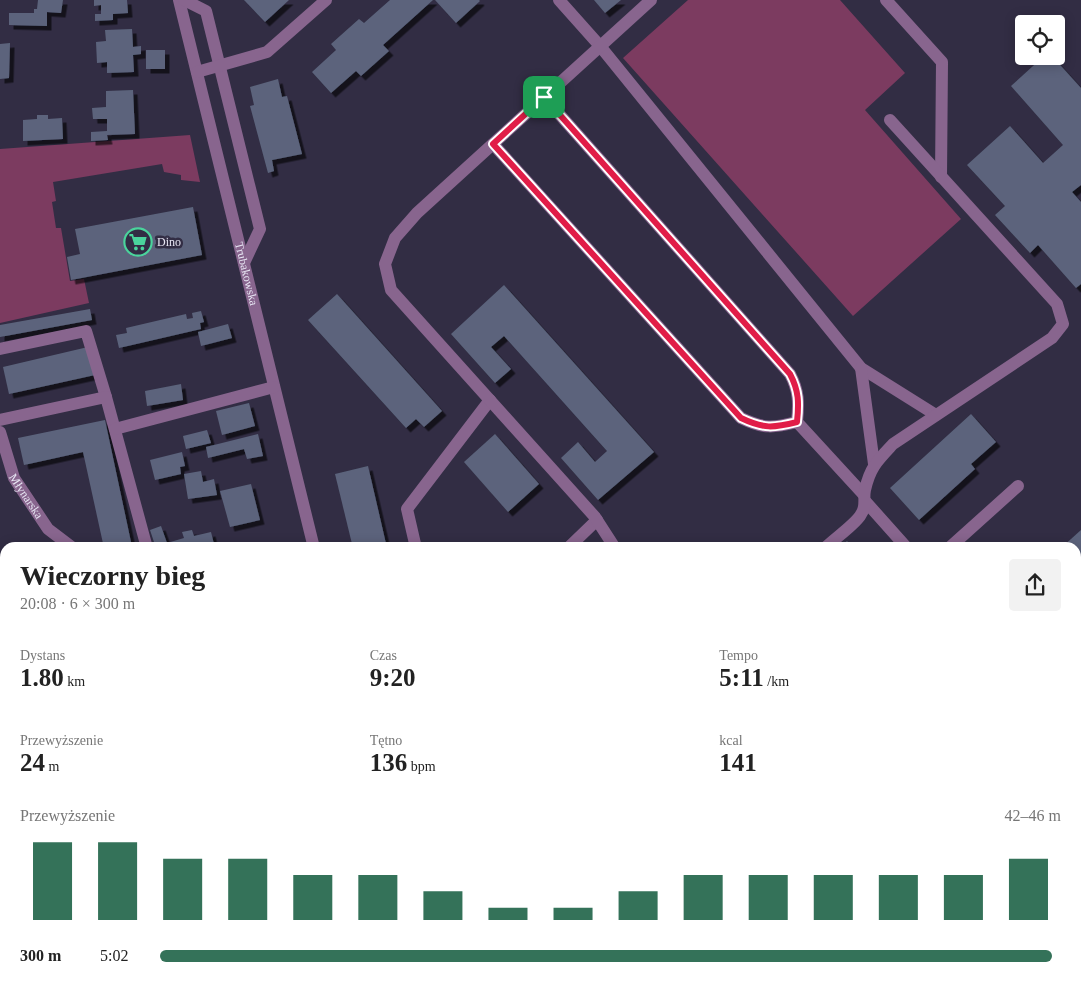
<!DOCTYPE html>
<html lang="pl">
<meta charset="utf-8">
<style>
:root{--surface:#fff;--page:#f2f2f2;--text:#222;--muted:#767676;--accent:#347259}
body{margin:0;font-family:Georgia,serif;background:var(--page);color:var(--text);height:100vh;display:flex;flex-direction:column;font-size:19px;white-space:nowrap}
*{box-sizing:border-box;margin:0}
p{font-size:16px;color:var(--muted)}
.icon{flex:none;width:28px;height:28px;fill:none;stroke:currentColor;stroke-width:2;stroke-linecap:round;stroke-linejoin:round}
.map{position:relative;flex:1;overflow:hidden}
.drawer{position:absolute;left:0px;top:542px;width:1081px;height:444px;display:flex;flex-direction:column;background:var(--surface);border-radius:15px 15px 0 0;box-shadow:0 2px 12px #0003}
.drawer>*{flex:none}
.buttons{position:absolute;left:1015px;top:15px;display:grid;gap:10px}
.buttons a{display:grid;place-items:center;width:50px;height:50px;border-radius:5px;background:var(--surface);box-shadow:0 2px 12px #0003;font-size:25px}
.pin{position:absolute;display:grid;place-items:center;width:42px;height:42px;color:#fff;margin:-21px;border-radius:10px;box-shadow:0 2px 8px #0006}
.round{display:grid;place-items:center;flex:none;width:52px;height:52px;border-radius:5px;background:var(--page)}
.head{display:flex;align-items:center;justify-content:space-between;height:85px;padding:0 20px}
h1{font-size:28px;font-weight:700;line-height:38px}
.stats{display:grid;grid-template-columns:repeat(3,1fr);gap:8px;height:85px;padding:5px 20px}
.stats div{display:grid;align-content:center}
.stats b{font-size:25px;font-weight:700}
.stats small{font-size:14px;font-weight:400}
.stats p{font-size:14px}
.chart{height:140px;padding:10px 20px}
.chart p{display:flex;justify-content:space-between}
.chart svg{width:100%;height:90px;margin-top:5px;stroke:var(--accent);stroke-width:6}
ul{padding:0 20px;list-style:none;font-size:16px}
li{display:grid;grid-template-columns:80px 60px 1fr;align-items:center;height:38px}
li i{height:12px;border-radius:6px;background:var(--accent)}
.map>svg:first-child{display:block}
.green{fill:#7c3b60}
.building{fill:#5b647c;filter:url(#shadow)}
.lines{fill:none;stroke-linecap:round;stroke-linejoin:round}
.minor{stroke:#88658e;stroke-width:12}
.route-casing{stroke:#fff;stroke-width:10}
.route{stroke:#e11d48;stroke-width:6}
.labels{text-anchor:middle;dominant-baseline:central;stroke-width:5;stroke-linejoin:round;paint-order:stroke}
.poi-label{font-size:12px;fill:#e7e5f3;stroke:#322d44;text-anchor:start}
.street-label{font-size:12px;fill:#e7e5f3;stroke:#322d44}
</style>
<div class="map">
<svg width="1081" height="986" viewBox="0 0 1081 986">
<defs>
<filter id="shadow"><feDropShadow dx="4.5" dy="4.5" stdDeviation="0" flood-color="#0009"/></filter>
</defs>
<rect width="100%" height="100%" fill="#322d44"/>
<!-- green -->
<g class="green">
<path d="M688,0H840L905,73L865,110L961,219L853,316L623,58Z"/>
<path d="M190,135L200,182L181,180V175L164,172L162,164L53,182L56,201L52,202L56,228H61L70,281L84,279L89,303L0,323V149Z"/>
<path d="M1081,661V683L1076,686V666Z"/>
<path d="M0,695L5,701V737L0,741Z"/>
<path d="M1076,949L1078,951L1081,949V986H1069L1070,981H1076Z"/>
<path d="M850,981H879L883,986H854Z"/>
<path d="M881,981H913L910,986H885Z"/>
<path d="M931,981H957L951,986H929Z"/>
</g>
<!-- building -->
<g class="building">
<path d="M38,0H63L61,13L47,12V26L9,25V13H34V9H37Z"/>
<path d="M94,0H127L128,13L113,14V20L95,21V14H101V5L94,6Z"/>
<path d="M244,0H289L265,22Z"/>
<path d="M390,0H433L383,45L389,51L361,76L356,71L331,93L312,72L336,50L331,44L359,19L364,23Z"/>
<path d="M435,0H479L480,1L456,23Z"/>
<path d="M594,0H621L605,13Z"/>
<path d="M132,29L133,47L141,46V54L133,55L134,72L107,73V62L97,63L96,42L106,41L105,30Z"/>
<path d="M10,43L9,78L0,79V44Z"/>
<rect x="146" y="50" width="19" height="19"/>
<path d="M1044,56H1052L1081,88V185L1072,192L1081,202V284L1076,288L1038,245L1030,253L995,215L1005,206L967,165L1010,126L1043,163L1063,145L1011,86Z"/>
<path d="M278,79L282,97L287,96L302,154L272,160L274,171L268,173L250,106L254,105L250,87Z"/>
<path d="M133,90L135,134L107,135L108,140L91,141V132L107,131V119H93L92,108L106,107V91Z"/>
<path d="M37,115H48V119L62,118L63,139L23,141V120L37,119Z"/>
<path d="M193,207L202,255L71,280L67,257L80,254L75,229Z"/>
<path d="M504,285L654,452L598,500L561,458L578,442L595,462L607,451L504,336L491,347L511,369L495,383L451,334Z"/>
<path d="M337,294L442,411L424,427L416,419L406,428L308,320Z"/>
<path d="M90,309L92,320L0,337V325Z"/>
<path d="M201,311L204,322L200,323L201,329L119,348L116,335L127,333L126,328L186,314L187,319L193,318L192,313Z"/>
<path d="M228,324L232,338L201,346L198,332Z"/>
<path d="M88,347L95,375L9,394L3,367Z"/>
<path d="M181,384L183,400L147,406L145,391Z"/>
<path d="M249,403L255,426L222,435L216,411Z"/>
<path d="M971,414L996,442L971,464L975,469L919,520L890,488Z"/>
<path d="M105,420L131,542L108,548H104L83,452L24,465L18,438Z"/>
<path d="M207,430L211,443L186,449L183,436Z"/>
<path d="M258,434L263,456L247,459L244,449L208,458L206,447Z"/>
<path d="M495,434L539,484L508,512L464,462Z"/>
<path d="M182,452L185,466L180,467L181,474L155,480L150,460Z"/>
<path d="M368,466L387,548H353L335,474Z"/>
<path d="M201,471L203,482L214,479L217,495L188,499L184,474Z"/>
<path d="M251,484L260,520L230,527L220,491Z"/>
<path d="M161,526L167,543L184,538L182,532L192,530L194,536L211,532L214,544L198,548H156L150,530Z"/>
<path d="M1081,530V575L1076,580V548H1061Z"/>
<path d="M847,541L853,548H840Z"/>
<path d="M1076,587L1081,593L1076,598Z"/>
<path d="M1081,904V949L1078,951L1076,949V908Z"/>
<path d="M286,981H325L326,986H287Z"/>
<path d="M459,981H510L503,986H463Z"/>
<path d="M742,981H783L788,986H737Z"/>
<path d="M995,981H1045L1040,986H990Z"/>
</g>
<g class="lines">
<!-- minor -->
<g class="minor">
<path id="s1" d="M179,0L314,548"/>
<path d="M184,0L206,11L260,229L244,263"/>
<path d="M559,0L600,46L861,368L936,415"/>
<path d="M886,0L942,62L941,177"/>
<path d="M197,72L267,52L326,0"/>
<path d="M544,97L790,374C799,391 799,403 797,422L864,495"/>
<path d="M493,144L741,418C764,429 773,428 797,422"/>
<path d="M0,349L86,331L106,397"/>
<path d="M861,368L874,464"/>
<path d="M0,420L106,397L147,548"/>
<path d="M115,429L274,387"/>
<path id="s2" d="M0,432L14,478L48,529L73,548"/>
<path d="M866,502L907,548"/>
<path d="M416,548L407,509L490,400"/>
<path d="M568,548L597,520"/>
<path d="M615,548L595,517L391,290L385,264L395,238L417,213L651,0"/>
<path d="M825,548C834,539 853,526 860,516C867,506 863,499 865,490C870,467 878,460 893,444L1052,338L1063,324L1057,304L890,120"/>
<path d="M949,548L1018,486"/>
<path d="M1076,714L1081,710"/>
<path d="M1076,736L1081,742"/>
<path d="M415,981L416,986"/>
</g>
</g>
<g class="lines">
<!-- route casing -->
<g class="route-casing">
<path id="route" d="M544,97L790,374C799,391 799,403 797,422C773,428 764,429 741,418L493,144Z"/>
</g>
<!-- route -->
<use href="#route" class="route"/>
</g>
<!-- icons -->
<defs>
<g id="supermarket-ring" transform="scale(1.4375)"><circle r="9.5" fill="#322d44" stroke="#4ad49c" stroke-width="1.5"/><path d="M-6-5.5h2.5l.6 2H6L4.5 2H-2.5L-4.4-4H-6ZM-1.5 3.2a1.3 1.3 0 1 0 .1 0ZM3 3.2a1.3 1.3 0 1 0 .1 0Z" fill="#4ad49c"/></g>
</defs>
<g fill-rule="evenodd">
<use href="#supermarket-ring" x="138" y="242"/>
</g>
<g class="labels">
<!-- poi labels -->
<g class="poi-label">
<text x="157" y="242">Dino</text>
</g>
<!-- street labels -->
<g class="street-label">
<text stroke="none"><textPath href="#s1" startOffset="282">Trubakowska</textPath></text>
<text stroke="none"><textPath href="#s2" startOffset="70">Młynarska</textPath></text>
</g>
</g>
</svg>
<div class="buttons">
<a><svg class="icon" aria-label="locate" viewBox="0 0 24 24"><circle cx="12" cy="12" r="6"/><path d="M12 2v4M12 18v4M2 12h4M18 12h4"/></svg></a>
</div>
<div class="pin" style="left:544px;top:97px;background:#1e9e55"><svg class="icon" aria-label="arrive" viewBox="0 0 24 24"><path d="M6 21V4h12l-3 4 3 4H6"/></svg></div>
<section class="drawer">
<div class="head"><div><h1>Wieczorny bieg</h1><p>20:08 · 6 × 300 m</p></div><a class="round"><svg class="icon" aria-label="share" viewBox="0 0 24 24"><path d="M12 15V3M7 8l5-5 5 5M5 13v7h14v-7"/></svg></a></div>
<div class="stats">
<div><p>Dystans</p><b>1.80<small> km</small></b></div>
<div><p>Czas</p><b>9:20</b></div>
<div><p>Tempo</p><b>5:11<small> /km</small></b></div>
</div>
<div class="stats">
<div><p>Przewyższenie</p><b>24<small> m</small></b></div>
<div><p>Tętno</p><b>136<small> bpm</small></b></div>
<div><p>kcal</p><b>141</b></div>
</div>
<div class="chart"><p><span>Przewyższenie</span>42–46 m</p>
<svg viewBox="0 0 160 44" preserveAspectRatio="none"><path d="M5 44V6M15 44V6M25 44V14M35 44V14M45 44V22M55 44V22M65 44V30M75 44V38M85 44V38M95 44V30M105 44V22M115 44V22M125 44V22M135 44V22M145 44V22M155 44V14"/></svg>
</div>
<ul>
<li><b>300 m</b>5:02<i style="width:99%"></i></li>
</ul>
</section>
</div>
